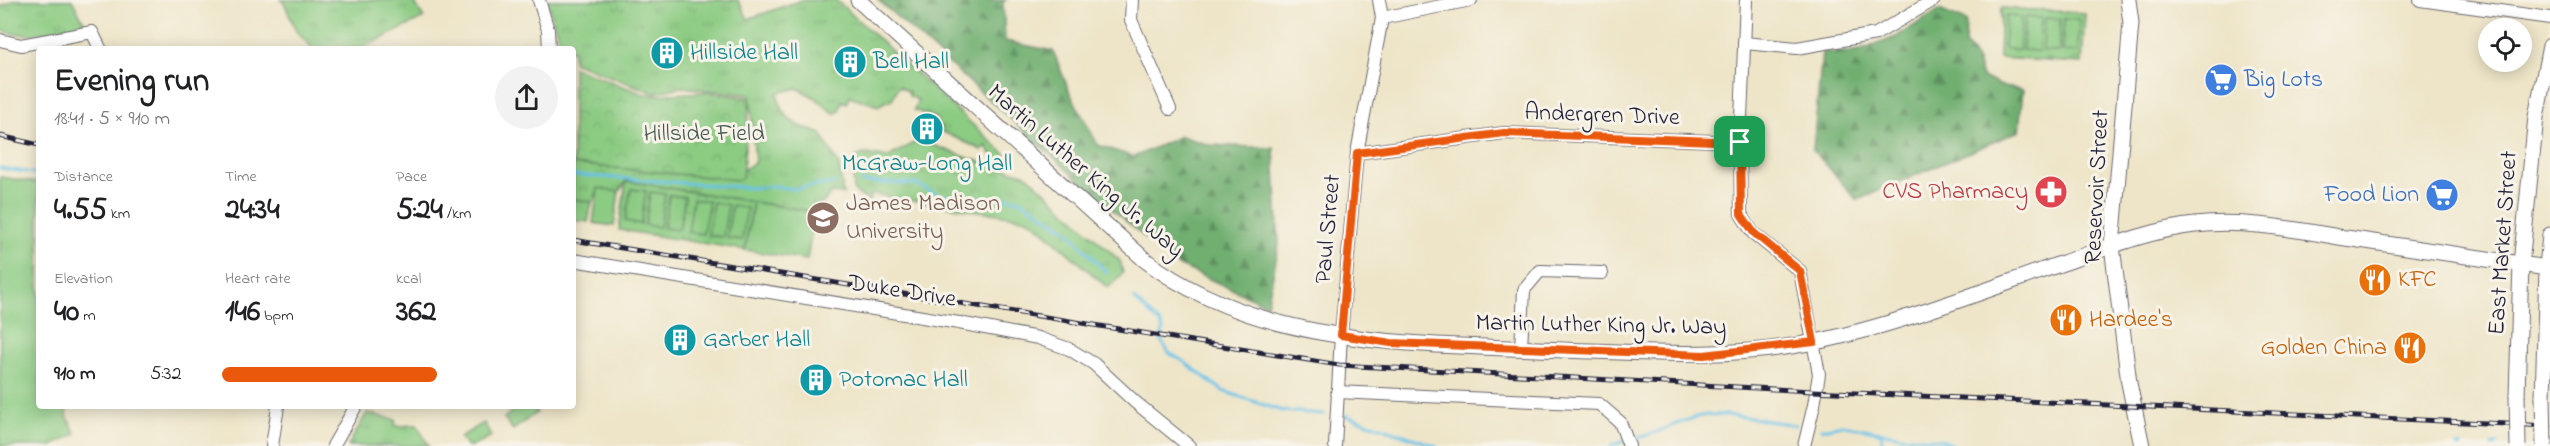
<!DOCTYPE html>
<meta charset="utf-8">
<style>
:root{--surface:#fff;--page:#f2f2f2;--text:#202124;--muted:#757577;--accent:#ea580c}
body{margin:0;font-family:"Indie Flower",sans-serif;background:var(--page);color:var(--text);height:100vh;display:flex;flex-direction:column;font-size:22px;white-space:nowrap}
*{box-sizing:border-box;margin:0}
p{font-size:20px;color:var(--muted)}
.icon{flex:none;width:33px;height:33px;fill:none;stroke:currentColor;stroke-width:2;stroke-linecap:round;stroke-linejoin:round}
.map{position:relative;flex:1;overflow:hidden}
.panel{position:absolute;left:36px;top:46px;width:540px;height:363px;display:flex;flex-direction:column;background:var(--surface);border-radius:6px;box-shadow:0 3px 15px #0003}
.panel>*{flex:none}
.fabs{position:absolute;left:2478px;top:18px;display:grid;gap:12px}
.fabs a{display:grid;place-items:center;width:54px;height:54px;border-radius:50%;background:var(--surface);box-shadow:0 3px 15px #0003;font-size:30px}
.pin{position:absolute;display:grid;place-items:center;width:51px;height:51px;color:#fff;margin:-26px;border-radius:12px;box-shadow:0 3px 9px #0006}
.round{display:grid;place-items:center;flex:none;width:63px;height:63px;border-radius:32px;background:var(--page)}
.headline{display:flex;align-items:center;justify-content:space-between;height:102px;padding:0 18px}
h1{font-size:33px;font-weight:800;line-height:45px}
.metrics{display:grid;grid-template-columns:repeat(3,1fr);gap:9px;height:102px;padding:6px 18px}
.metrics div{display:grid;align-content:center}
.metrics b{font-size:30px;font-weight:800}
.metrics small{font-size:16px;font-weight:400}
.metrics p{font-size:16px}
ul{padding:0 18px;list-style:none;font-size:20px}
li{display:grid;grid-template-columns:96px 72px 1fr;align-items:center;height:45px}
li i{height:15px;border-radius:8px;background:var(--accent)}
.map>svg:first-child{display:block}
.grass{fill:url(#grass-tufts);stroke:#56765e;stroke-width:1.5}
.forest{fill:url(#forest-firs);stroke:#496856;stroke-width:1.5}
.park{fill:url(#park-crowns);stroke:#56765e;stroke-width:1.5}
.pitch{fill:#8bcb82;stroke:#56765e;stroke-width:1.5}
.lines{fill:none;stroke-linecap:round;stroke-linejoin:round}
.stream{stroke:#6ac3e8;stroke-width:3}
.minor-casing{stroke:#69666c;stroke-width:14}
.major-casing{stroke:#69666c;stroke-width:17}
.minor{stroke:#fff;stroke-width:12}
.major{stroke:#fff;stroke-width:15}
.rail-casing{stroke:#22223b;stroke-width:5}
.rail{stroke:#f7f3e8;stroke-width:3;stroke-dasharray:9;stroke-linecap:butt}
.major-bridge-casing{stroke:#69666c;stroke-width:17;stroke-linecap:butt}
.major-bridge{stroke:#fff;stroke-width:15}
.route-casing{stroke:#fff;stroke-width:12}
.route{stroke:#ea580c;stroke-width:8}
.labels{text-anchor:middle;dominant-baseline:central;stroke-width:6;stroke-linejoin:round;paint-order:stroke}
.culture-label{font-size:24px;fill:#0d838f;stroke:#f7f3e8;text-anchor:start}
.shop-label{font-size:24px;fill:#366cbe;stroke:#f7f3e8;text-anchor:start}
.street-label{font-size:24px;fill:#22223b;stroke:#f7f3e8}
.park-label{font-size:24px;fill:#425550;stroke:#f7f3e8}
.health-label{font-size:24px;fill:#be3a42;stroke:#f7f3e8;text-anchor:end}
.education-label{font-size:24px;fill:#785e54;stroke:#f7f3e8;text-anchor:start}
.food-label{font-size:24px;fill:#c56008;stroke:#f7f3e8;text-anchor:start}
</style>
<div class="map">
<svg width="2550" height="446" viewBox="0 0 2550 446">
<defs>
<pattern id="grass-tufts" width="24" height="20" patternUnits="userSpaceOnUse" patternTransform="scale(1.5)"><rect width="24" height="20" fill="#8bcb82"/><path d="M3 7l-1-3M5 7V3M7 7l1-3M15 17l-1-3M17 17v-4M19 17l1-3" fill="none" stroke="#78ae71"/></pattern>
<pattern id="forest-firs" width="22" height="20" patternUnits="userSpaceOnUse" patternTransform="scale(1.5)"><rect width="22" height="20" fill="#70af70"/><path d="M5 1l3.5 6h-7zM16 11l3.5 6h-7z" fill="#5c8e5d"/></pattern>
<pattern id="park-crowns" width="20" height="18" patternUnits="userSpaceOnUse" patternTransform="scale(1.5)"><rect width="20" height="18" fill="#8bcb82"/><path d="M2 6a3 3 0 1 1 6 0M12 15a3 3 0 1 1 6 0" fill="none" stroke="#78ae71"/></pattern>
</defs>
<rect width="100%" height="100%" fill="#f7f3e8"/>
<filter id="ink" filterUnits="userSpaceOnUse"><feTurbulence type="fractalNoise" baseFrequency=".0167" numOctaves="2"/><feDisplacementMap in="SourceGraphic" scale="12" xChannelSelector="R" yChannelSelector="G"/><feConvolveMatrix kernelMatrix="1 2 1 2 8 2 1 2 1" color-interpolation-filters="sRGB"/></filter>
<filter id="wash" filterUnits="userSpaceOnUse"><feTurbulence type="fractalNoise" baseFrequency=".008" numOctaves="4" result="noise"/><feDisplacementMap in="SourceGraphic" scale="24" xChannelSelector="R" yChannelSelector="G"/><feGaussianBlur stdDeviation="1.35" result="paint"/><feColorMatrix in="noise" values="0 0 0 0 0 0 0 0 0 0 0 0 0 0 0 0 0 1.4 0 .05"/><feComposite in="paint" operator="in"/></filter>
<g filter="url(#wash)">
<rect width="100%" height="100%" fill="#eee5c8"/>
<!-- grass -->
<g class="grass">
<path d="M14,0H72L85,24C60,29 23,42 0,29V7Z"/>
<path d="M280,0H413L424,18L360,49H313L296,31L284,2Z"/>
<path d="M547,0H738L748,19L802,0H836L1016,164L994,158L986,146L982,150L941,131L942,127L937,125L938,119L914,110L918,100L909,96V92L899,86L891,101H886L878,106L850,96L847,103L842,101L839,111L834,114L816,98L797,88L777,93C784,123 794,124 821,134L839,165L843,194L831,193L815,212L626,181L619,192L599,189L592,202L573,199V164L739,179L743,170L755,162L750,95L682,87L654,93L573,62V50L558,49V37Z"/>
<path d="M919,140L971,159L1027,175L1120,261L1123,273L1108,288L1033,222L1023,218L872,194L870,202L854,191C852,157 850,148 887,158Z"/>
<path d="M367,413L396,420L395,426L417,425L429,446H348Z"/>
</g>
<!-- forest -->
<g class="forest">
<path d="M878,0H1006L1003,2L1005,41L1053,51L1070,93L1098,145L1134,157L1181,136L1209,145L1274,148L1279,245L1267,305L1176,264L1101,200Z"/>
<path d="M1939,10L1966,21L1965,44L1976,58L1982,77L2004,87L2023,90L2019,131L1857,200L1813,150L1822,52H1856L1896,37Z"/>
</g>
<!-- park -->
<g class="park">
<path d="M2001,8L2085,13L2082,63L1999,58Z"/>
<path d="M573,67L643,94L656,95L707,92L750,98L742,177L739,180L573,164Z"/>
<path d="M626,181L753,202L745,250L619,230Z"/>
</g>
<!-- pitch -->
<g class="pitch">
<path d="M2006,16L2021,17L2020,50L2004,49Z"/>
<path d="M2025,17L2041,18L2039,51L2023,50Z"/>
<path d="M2045,18L2060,19L2059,52L2043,51Z"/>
<path d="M2064,19H2079L2078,52L2062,51Z"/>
<path d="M0,177L39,183V406L67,407L66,414L76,434L52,446H0Z"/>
<path d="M598,188L619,192L614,226L593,223Z"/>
<path d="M631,189L646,191L641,224L625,221Z"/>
<path d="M650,192L665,194L660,227L645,225Z"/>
<path d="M669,195L685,197L679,230L664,228Z"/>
<path d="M573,199L592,202L588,222L573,220Z"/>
<path d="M693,199L709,201L703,234L688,232Z"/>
<path d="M713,202L728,205L723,237L708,235Z"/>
<path d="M753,202L815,212L807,260L745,250Z"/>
<path d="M732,205L747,208L742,240L727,238Z"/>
<path d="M519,406L533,407L537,412L513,430L504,418Z"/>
<path d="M484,423L491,436L473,446H466L460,437Z"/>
</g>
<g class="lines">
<!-- stream -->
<g class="stream">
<path d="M0,168L39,174"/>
<path d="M573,175L754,188L774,186L793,189L835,183"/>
<path d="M861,182L916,184L938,195L987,201L1000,197L1020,200L1067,230L1107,273"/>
<path d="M1134,299L1160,323L1163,330L1161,340L1169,353L1183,361L1223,391L1282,411L1324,414"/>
<path d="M1345,415L1436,446"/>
<path d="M1821,429L1843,425L1900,436L1941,440L1955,446"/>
<path d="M1881,433L1883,446"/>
<path d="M1630,440C1655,436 1677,421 1701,416C1724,411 1770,422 1795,425"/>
<path d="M1611,446L1624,441"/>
<path d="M2457,446H2461"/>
<path d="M2492,446L2497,444"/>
</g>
</g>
</g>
<g filter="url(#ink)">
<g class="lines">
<!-- minor casing -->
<g class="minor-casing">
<g id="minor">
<path d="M539,0L548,30L549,50"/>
<path d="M1132,0L1131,20L1170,109"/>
<path d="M1746,0L1740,142L1741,214L1753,233L1800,271L1819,374L1814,405L1804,446"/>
<path d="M2420,0L2550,18"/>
<path d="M1382,18L1471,0"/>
<path d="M0,40L21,45L92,32L101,50"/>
<path d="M1744,43L1797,48L1876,34L1934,0"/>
<path d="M1357,153L1504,133L1740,142"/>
<path d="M573,260L959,323L1038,338L1069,349L1094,364L1135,402L1189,446"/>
<path d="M1521,348L1524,290L1540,271L1602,273"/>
<path d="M1337,392L1599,404L1620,422L1629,446"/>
<path d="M272,446L278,406"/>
<path d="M333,446L356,406"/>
<path d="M1335,446L1341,335L1357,153L1382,18L1379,0"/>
</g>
</g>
<!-- major casing -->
<g class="major-casing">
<g id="major">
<path d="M858,0L1145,260C1262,349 1422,344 1562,350C1646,353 1731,359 1815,342C1898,325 1983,291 2063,263C2106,248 2150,230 2195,225C2245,219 2297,230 2346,238C2413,248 2480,258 2547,268"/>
<path d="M2128,0L2131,23L2112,246L2129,383L2142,446"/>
<path d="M2517,395L2521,264L2536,117L2550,46"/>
<path d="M2543,397L2547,268L2550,235"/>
</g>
</g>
<!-- minor -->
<use href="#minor" class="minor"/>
<!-- major -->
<use href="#major" class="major"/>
<!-- rail casing -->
<g class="rail-casing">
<g id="rail">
<path d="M0,136L39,145"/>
<path d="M573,240L1339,365L1792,390L2550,426"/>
</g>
</g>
<!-- rail -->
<use href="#rail" class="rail"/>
<!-- major-bridge casing -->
<g class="major-bridge-casing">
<g id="major-bridge">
<path d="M2517,395L2518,446"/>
<path d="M2543,397L2544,446"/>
</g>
</g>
<!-- major-bridge -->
<use href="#major-bridge" class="major-bridge"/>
</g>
</g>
<g class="lines" filter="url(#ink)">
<!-- route casing -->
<g class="route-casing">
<path id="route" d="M1504,133L1740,142L1741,214L1754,233L1800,271L1814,342L1704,355L1391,343L1341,335L1357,153Z"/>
</g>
<!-- route -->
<use href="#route" class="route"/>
</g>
<!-- icons -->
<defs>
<g id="building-disc" transform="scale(1.725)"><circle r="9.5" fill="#0f9aa8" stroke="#f7f3e8"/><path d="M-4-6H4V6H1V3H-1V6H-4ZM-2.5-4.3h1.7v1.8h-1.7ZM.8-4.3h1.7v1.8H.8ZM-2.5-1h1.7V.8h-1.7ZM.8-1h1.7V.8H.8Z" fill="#fff"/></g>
<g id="supermarket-disc" transform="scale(1.725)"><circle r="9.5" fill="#3f7fe0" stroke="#f7f3e8"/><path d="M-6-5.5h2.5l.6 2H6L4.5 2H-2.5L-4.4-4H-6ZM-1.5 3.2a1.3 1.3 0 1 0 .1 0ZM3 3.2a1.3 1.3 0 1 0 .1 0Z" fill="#fff"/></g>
<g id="pharmacy-disc" transform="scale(1.725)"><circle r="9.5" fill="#e0444e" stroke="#f7f3e8"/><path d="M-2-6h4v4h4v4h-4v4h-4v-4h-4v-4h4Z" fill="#fff"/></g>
<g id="university-disc" transform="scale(1.725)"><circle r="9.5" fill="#8d6e63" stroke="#f7f3e8"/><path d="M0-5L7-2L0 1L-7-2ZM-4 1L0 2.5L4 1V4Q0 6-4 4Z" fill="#fff"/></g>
<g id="restaurant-disc" transform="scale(1.725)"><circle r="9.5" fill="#e8710a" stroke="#f7f3e8"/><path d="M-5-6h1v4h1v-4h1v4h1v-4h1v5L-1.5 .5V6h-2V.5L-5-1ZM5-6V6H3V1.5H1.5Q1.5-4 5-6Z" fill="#fff"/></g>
</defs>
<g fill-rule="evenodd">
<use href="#building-disc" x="667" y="53"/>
<use href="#building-disc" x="850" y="62"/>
<use href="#supermarket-disc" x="2221" y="80"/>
<use href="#building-disc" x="927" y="129"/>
<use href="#pharmacy-disc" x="2051" y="192"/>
<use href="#supermarket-disc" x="2442" y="195"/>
<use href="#university-disc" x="823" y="218"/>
<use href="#restaurant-disc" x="2375" y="280"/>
<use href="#restaurant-disc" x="2066" y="320"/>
<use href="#building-disc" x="680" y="340"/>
<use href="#restaurant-disc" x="2410" y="348"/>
<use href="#building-disc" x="816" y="380"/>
</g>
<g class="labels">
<!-- culture labels -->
<g class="culture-label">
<text x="690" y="53">Hillside Hall</text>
<text x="873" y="62">Bell Hall</text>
<text x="927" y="164" text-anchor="middle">McGraw-Long Hall</text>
<text x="703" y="340">Garber Hall</text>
<text x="839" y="380">Potomac Hall</text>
</g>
<!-- shop labels -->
<g class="shop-label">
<text x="2244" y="80">Big Lots</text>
<text x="2419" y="195" text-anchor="end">Food Lion</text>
</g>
<!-- street labels -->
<g class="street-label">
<text transform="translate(1602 116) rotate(2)">Andergren Drive</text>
<text transform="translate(1085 172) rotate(41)">Martin Luther King Jr. Way</text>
<text transform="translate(2098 187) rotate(-87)">Reservoir Street</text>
<text transform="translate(1329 229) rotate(-85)">Paul Street</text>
<text transform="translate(2504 243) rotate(-86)">East Market Street</text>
<text transform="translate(902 292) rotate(9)">Duke Drive</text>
<text transform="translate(1601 326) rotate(1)">Martin Luther King Jr. Way</text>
</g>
<!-- park labels -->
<g class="park-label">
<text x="704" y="134">Hillside Field</text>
</g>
<!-- health labels -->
<g class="health-label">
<text x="2028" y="192">CVS Pharmacy</text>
</g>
<!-- education labels -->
<g class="education-label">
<text x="846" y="204">James Madison<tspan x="846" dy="28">University</tspan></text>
</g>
<!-- food labels -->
<g class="food-label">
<text x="2398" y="280">KFC</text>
<text x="2089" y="320">Hardee's</text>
<text x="2387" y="348" text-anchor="end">Golden China</text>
</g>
</g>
</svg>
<div class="fabs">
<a><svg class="icon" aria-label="locate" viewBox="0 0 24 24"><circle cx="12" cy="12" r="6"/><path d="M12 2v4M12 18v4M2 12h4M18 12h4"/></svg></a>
</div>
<div class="pin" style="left:1740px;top:142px;background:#1e9e55"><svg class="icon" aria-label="arrive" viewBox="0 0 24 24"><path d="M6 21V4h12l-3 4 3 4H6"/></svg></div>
<section class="panel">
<div class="headline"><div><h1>Evening run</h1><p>18:41 · 5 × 910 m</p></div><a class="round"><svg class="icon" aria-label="share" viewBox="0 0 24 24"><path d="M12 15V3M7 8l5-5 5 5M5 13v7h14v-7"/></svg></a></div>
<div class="metrics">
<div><p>Distance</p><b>4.55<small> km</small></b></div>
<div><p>Time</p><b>24:34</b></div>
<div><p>Pace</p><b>5:24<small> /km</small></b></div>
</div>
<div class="metrics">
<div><p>Elevation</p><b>40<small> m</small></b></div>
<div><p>Heart rate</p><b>146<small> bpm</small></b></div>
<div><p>kcal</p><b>362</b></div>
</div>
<ul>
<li><b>910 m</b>5:32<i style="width:64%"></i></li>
</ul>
</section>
</div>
